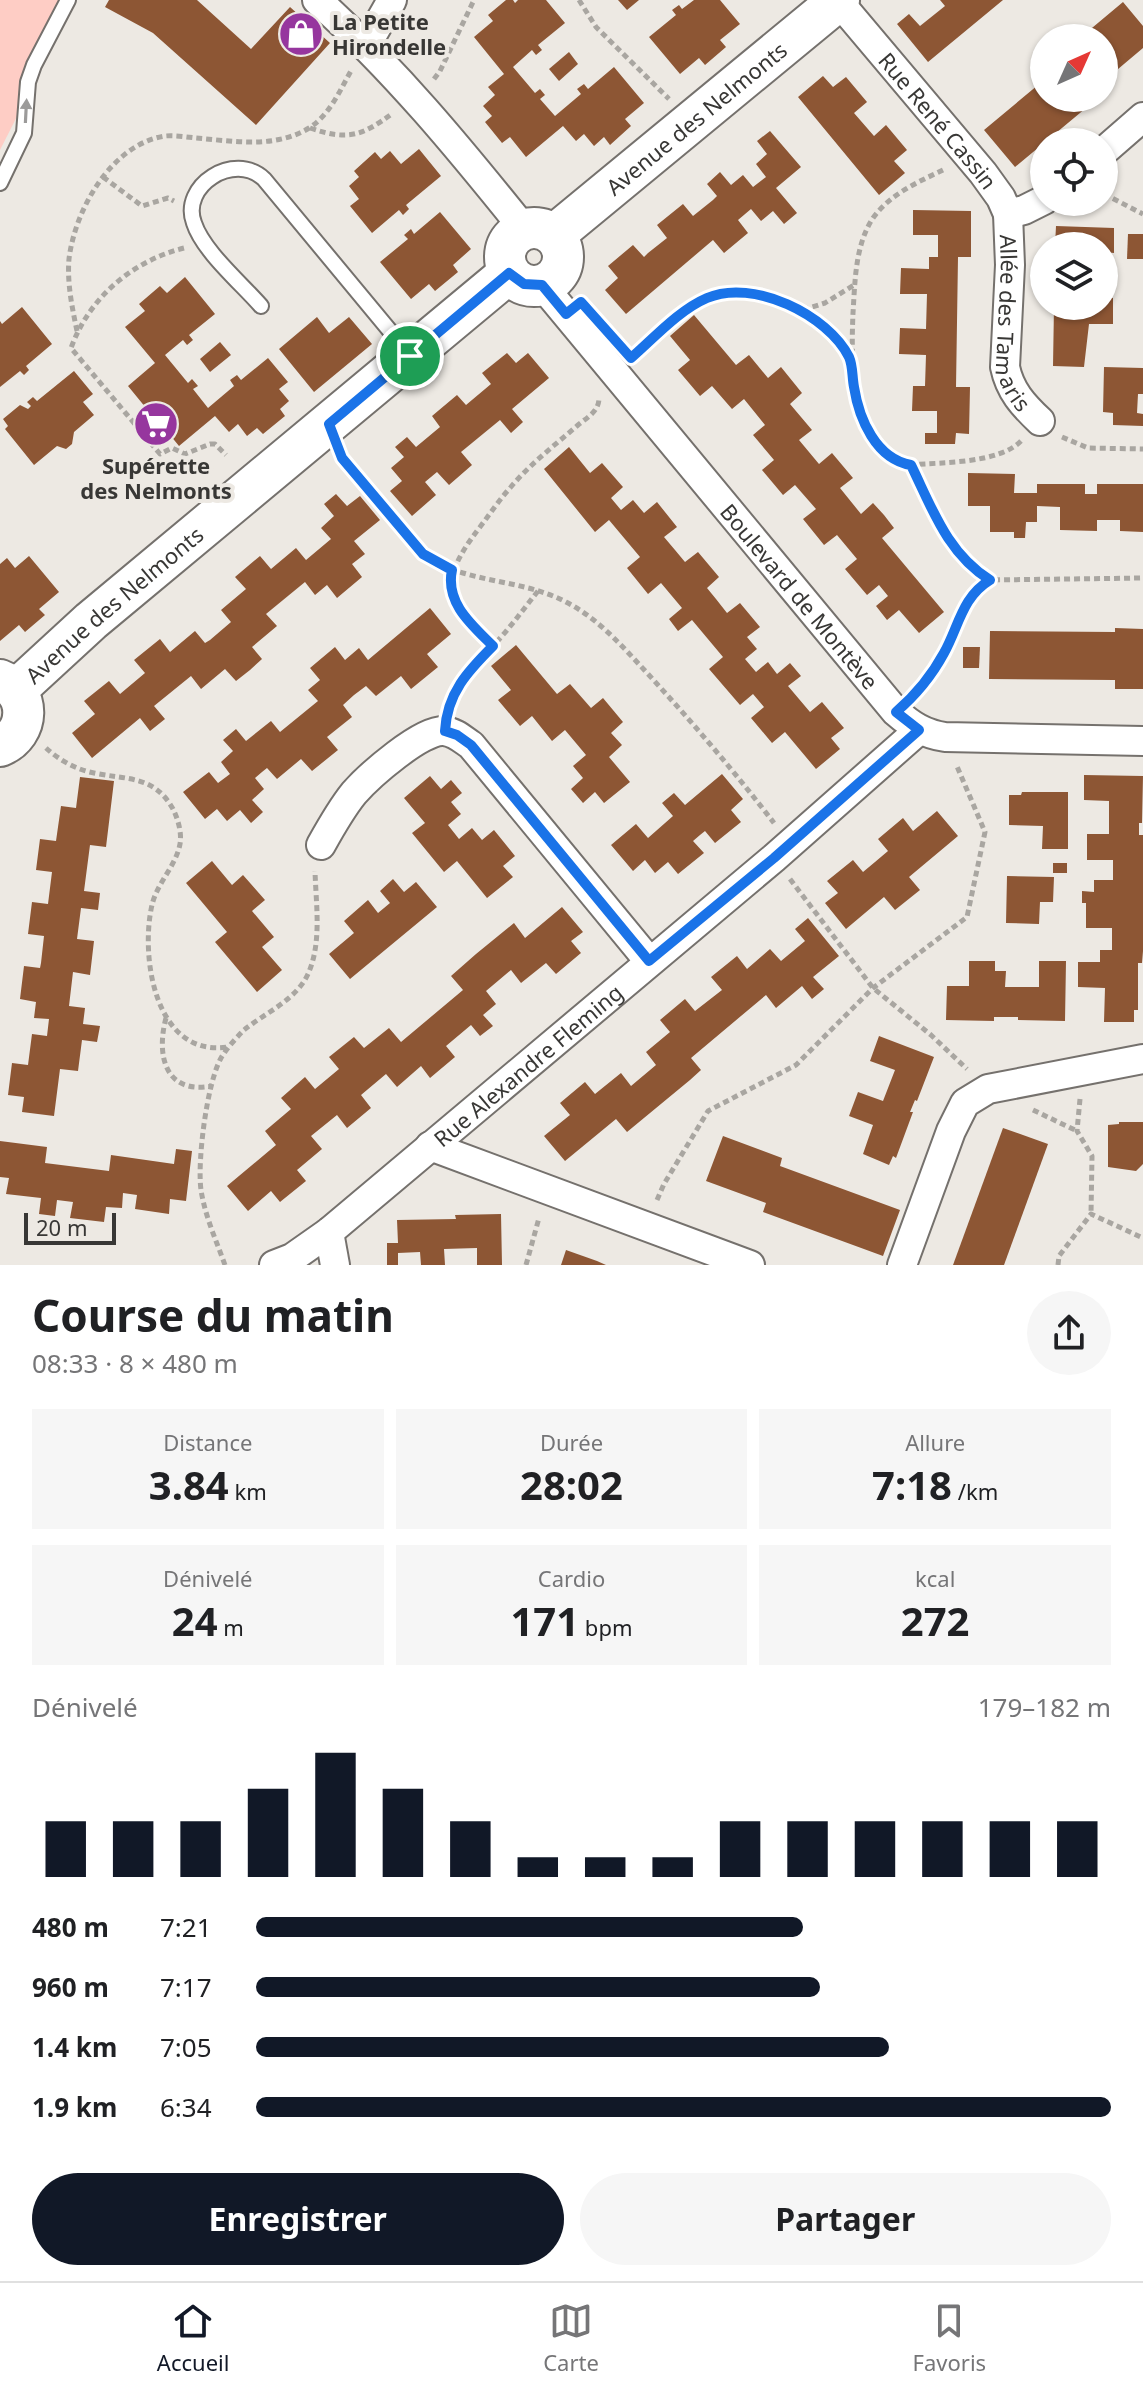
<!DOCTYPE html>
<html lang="fr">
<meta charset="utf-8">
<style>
:root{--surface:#fff;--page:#f6f6f6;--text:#202124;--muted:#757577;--line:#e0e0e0;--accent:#111827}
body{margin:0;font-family:"Noto Sans",sans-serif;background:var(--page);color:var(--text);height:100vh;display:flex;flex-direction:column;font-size:30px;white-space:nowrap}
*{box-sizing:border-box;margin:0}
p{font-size:26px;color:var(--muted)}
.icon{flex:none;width:44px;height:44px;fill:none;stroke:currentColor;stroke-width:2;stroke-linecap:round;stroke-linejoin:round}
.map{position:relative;height:1265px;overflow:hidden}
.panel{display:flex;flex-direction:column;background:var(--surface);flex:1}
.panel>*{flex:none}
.needle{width:52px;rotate:45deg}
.fabs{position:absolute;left:1030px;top:24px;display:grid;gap:16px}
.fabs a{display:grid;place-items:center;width:88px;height:88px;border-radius:50%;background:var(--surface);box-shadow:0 2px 6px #0004;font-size:40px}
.scale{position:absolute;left:24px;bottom:20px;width:92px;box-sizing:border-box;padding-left:8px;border:4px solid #383735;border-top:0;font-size:22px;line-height:28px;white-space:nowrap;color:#383735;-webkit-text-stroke:6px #ede9e3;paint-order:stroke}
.pin{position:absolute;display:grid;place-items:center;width:68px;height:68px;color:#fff;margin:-34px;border:4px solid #fff;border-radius:50%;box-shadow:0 2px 8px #0007}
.round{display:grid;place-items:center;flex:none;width:84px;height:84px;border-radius:42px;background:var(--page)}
.overview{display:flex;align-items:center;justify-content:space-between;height:136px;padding:0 32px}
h1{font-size:44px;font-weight:700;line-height:60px}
.figures{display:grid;grid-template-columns:repeat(3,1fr);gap:12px;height:136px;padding:8px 32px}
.figures div{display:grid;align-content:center;border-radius:0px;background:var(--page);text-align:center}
.figures b{font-size:40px;font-weight:700}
.figures small{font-size:22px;font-weight:400}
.figures p{font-size:22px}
.chart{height:224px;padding:16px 32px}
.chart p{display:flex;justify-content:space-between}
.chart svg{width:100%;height:144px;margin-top:8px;stroke:var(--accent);stroke-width:6}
.cta{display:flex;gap:16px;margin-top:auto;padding:16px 32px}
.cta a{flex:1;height:92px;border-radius:48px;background:var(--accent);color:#fff;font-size:32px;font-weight:700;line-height:92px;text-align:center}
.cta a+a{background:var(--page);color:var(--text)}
ul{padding:0 32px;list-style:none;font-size:26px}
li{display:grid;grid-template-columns:128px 96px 1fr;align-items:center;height:60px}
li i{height:20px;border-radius:10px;background:var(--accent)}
.tab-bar{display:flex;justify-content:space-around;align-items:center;height:112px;border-top:2px solid var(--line);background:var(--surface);font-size:22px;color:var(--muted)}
.tab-bar a{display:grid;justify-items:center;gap:4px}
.tab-bar .current{color:var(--accent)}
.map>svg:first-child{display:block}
.green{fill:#fecdc5}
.building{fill:#8d5634}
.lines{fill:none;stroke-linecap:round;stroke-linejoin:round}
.lane-casing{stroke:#75716d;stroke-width:18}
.street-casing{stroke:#75716d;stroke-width:32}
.secondary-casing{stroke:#75716d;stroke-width:44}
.path{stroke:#a9a6a1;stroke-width:5;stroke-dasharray:6 4;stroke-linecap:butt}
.lane{stroke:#fff;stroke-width:14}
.street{stroke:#fff;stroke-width:28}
.secondary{stroke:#fff;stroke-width:40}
.oneway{fill:#9c9b9a}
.route-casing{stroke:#fff;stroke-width:16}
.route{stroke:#1a73e8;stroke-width:10}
.labels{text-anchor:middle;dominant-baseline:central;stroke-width:8;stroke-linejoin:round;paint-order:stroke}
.poi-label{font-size:22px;font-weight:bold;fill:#383735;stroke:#ede9e3;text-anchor:start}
.street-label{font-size:22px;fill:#383735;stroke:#ede9e3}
</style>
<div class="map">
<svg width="1143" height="1265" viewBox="0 0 1143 1265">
<rect width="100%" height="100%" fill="#ede9e3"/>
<!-- green -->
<path class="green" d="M0,0H76L0,150Z"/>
<!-- building -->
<g class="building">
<path d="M109,0H197L251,49L290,7L330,43L256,125L153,33L105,7Z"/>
<path d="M506,0H513L515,3L518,0H546L565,23L538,45L542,50L536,55L532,50L513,67L535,93L540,89L545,95L540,99L555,116L581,94L577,89L584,84L588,89L614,67L644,103L625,119L631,126L610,145L604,137L594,146L584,134L576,141L563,126L526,157L510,137L502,143L485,122L492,116L483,106L495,95L488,87L504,74L474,37L493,21L488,15Z"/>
<path d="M618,0H639L627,10Z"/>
<path d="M694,0H720L740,24L720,40L726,47L705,65L699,58L680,74L649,37L676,15L672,10L679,5L682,9Z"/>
<path d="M940,0H1003L928,62L897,24L909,14L920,26L945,6Z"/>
<path d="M1123,2L1143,26V48L1105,80L1112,87L1104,93V38H1080Z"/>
<path d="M569,52L578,64L559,81L549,69Z"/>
<path d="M823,76L833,87L846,77L867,102L854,113L874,136L886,125L907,150L894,161L905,173L879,195L798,97Z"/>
<path d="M1044,80V98H1098L1015,167L984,130Z"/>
<path d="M770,131L801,167L776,188L797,213L784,224L773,211L761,221L751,209L738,220L748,233L724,253L713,240L626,314L605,290L618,278L608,266L633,245L644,257L648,253L667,238L657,225L683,204L693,216L713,200L717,196L707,184L720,172L731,185L743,175L753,187L766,177L756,164L767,154L757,141Z"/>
<path d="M419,149L441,176L406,205L409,209L403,215L399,210L372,233L350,206L359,199L349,186L359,177L354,171L375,152L381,159L390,151L401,164Z"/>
<path d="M913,210L971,211V257H958L956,387H970L969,434L956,433L955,444H925V433H937V411H912L913,386H925L926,355L899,354L900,328L926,329L927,294H900L901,268L929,269V257H938V235H913Z"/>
<path d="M440,212L471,249L453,265L458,272L435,291L429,284L411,299L380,262L408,239L404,235L411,229L414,234Z"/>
<path d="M1056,226L1114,228V253L1104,252V246H1055Z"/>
<path d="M1128,234H1143V259H1127Z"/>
<path d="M185,277L215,314L189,335L193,340L187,345L183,340L165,355L188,383L192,379L198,386L193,389L208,408L234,386L230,380L237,375L241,380L268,358L288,382L279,389L289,401L280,409L285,416L263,434L257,428L247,436L238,424L229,432L215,416L179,446L161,424L154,430L140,413L146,408L128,386L155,363L125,327L145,311L139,304L160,286L167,293Z"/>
<path d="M1104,297L1113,298V324H1089L1084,367L1053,366L1054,306H1104Z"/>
<path d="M22,307L52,344L26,366L29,370L24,375L20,371L0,387V321L2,324Z"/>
<path d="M694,315L736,365L749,355L768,378L781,367L802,393L790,404L812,430L799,440L819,464L832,453L853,478L840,488L861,514L873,503L884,515L894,528L882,538L944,612L919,633L899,610L887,620L876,606L888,596L879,585L867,595L845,569L857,559L837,535L824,545L803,519L816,509L795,485L783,495L762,470L774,460L753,435L765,425L744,399L732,409L712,386L700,396L678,370L690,360L670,336Z"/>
<path d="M317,317L329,333L349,317L372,344L314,392L279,349Z"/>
<path d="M220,342L231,355L210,372L200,359Z"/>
<path d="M507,353L516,363L528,353L549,378L512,409L523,422L511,433L500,420L461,452L472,465L449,485L437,472L425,482L436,495L412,516L390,491L402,481L391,468L404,457L395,447L407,437L416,447L440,427L432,416L457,395L466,405L491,384L482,373Z"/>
<path d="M1104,367L1143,368V394H1138L1137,413L1143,414V426L1113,425V413L1103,412Z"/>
<path d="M74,371L93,394L83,402L94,415L74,432L72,444L66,449L57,446L34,465L5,429L8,426L3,419L20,405L28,409L31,406L27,402L33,397L37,401Z"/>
<path d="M569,447L590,473L602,463L623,487L611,498L621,510L633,500L644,513L657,502L677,527L664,537L675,550L685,562L698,552L719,577L707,588L716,599L727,613L740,603L760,627L747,637L757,649L745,659L756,672L768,662L777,674L790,663L801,676L788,686L810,712L822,702L844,728L831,738L840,749L816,769L785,732L772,743L751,718L764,707L753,694L740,705L709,669L723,657L692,620L678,631L669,619L682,608L661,583L648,594L627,568L640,557L609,520L595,532L544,469Z"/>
<path d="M968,473L1015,474L1014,493H1037V484H1085V494H1097V484H1143V532L1120,531V520H1097V531L1060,530V507L1037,506V522H1026L1025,538H1014V532H990V506H968Z"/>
<path d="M336,494L347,506L360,496L380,520L354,541L365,554L352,564L362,577L337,598L327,585L315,595L305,582L266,614L277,626L252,647L262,659L250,670L236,681L225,669L201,689L191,676L154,706L165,719L150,731L140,718L92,758L72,733L95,714L84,701L109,681L120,694L145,673L134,660L160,639L170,652L195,631L205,643L210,640L231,622L221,610L246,589L235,577L248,566L260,556L271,569L296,548L306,560L331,539L321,528L334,516L324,504Z"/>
<path d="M29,556L59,592L39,609L45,615L25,632L19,625L0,641V564L7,558L15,568Z"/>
<path d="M430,608L451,634L427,654L438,667L411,689L401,676L376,696L366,686L354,695L343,705L352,717L327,737L338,750L312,771L301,759L277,779L267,768L262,772L255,778L264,789L252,800L263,812L251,823L240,810L227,821L217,809L205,819L183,792L209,772L218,783L230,774L221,762L233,751L223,740L236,729L246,741L271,721L280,732L318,701L308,690L320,680L310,668L335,647L345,660L359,648L368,660Z"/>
<path d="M1115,628L1143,629V689H1115V680L989,679L990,631L1115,632Z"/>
<path d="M516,645L557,694L570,684L591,708L603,698L623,722L611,733L622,745L609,757L630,782L604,803L595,792L583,803L571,789L583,778L573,766L586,755L565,730L552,741L532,716L520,726L498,700L511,690L491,666Z"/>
<path d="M963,647H980L979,668H963Z"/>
<path d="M722,774L743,799L731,810L741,822L715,843L705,831L700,835L693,841L704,853L678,874L668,862L655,873L645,860L633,871L611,845L636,824L648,838L673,816L662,803L674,793L685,805Z"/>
<path d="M1084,775L1143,776L1142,823H1139V835H1143V951L1142,963H1138V1010H1134V1022H1104L1105,988L1078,987V962H1100V950H1112V928H1086V903H1082V891L1094,892V880H1113V860H1087V834H1109V801L1084,800Z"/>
<path d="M430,776L441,789L451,780L462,793L451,802L461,814L448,825L459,839L472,828L482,840L494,830L515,856L503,866L513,877L487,898L457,861L444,872L412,833L425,823L404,798Z"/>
<path d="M80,777L114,781L106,847L90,845L84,891L100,893L98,910L81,908L77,939L94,941L90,975L73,972L69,1006L85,1008L83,1024L100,1026L97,1042L82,1040L78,1071L60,1069L54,1116L22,1112L24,1097L8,1095L12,1063L28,1065L32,1034L47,1036L49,1019L34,1018L36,1002L20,999L24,966L40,968L41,963L44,936L28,934L32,902L48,904L52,872L36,870L40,839L56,841L61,806L76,808Z"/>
<path d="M1022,792H1068V849H1042L1043,826L1009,825V795H1021Z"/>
<path d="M937,811L958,836L909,877L920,890L895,910L884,897L846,929L825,903L838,893L827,881L853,860L863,872L875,862L888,851L878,839L903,818L913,831Z"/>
<path d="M212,861L232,885L243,875L265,900L252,911L274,937L262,947L282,970L257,992L215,942L227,932L186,883Z"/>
<rect x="1053" y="863" width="14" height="10"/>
<path d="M1007,876L1054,877L1053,902H1040L1039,924L1006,923Z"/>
<path d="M393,879L404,892L416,882L437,907L350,979L329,954L354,933L344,921L368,900L378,913L390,903L380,891Z"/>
<path d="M562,907L583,932L571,941L581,953L556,974L546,963L521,983L511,970L486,991L496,1004L483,1015L493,1026L480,1036L471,1025L446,1046L455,1057L430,1078L421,1066L397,1087L386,1074L361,1095L371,1108L347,1128L337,1115L311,1136L322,1149L297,1170L306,1181L280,1202L271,1191L248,1211L227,1186L276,1145L265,1131L291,1109L281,1098L305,1077L315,1089L339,1069L329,1057L354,1037L364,1048L389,1028L401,1042L463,990L451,976L476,954L514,923L525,938Z"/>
<path d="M808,918L839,956L813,977L824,989L812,999L802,986L776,1008L766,995L691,1058L701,1070L690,1080L627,1132L616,1119L565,1161L544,1136L570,1115L560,1103L585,1082L595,1094L621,1073L631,1086L656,1065L646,1052L670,1032L660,1020L685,999L695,1011L722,990L711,977L737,956L747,969L770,949L781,961L805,941L795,929Z"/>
<path d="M969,961H995V971H1006L1005,987H1039V961H1066L1065,1021L1018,1020V1017H994V1021L946,1020L947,986H969Z"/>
<path d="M879,1036L934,1057L917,1101L915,1100L910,1112H913L896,1158L893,1156L889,1165L863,1154L873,1125L849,1116L858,1092L883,1101L895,1070L870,1061Z"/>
<path d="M1119,1122H1143V1164L1136,1171L1108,1167V1125L1119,1124Z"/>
<path d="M1003,1128L1048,1144L1004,1265H953Z"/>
<path d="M723,1136L782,1158L780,1166L900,1210L883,1256L763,1212L766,1203L706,1181Z"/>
<path d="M0,1141L47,1147L45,1163L109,1171L111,1155L174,1164L176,1149L192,1151L186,1201L170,1199L169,1214L135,1209L137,1195L123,1193L122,1208L106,1207L104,1222L70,1218L73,1202L57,1200L55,1216L39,1214L41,1198L6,1194L9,1178L0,1177Z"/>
<path d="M501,1214L502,1265H477V1248L444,1249L445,1265H421L420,1252L398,1253V1265H387V1243H398L397,1220L456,1219L455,1215Z"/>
<path d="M566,1250L597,1261L606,1265H561Z"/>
</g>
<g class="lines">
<!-- lane casing -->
<g class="lane-casing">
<g id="lane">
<path d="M0,183L24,133L28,82L34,65L68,0"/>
<path d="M261,306C241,283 203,251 194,223C180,186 234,151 264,179L410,355"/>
</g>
</g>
<!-- street casing -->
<g class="street-casing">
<g id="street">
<path d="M317,0C394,69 459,148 524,229"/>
<path id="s1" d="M838,1L983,173L1001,198L1008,214L1024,210L1044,200"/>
<path d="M367,44L392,0"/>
<path d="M1104,151L1143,117"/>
<path id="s2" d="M1008,214L1010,265L1005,367C1010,391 1023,405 1040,421"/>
<path id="s3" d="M542,285L896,712C911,725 924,734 945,737L1143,741"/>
<path d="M321,845C331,827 341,809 354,793C369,776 422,729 444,731C455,732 462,739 471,745L649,961"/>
<path d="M430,1146L750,1265"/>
<path d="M329,1232L335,1265"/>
<path id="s4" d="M274,1265L292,1258L329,1232L774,858L919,730"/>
<path d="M902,1265L951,1131L965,1103L988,1089L1143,1059"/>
</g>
</g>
<!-- secondary casing -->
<g class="secondary-casing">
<g id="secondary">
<circle cx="534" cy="257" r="29"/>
<path id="s5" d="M554,235L839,0"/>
<path d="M0,680C32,692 30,734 0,746"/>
<path id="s6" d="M16,690L91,621L509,273"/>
</g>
</g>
<!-- path -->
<g class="path">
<path d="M579,0L596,27L669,99"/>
<path d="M434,79L440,71L474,0"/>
<path d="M310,128C348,141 362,136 393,113"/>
<path d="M943,170C918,182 890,194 873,218C855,245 855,282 853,313C851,360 849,455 911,465C942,462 1000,464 1022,440"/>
<path d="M103,177L142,206L168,198L174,201"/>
<path d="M1104,194L1143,214"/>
<path d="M184,248C132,261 89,298 71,348L160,454L172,448L185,454L210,444H215L226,455"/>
<path d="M803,310L825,303L854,285"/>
<path d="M77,331C72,307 67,283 69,259C75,209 112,144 165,136C175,135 186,137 196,138C233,141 275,149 309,128C330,115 340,90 352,69"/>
<path d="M636,354C658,335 682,308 709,297C744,284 804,305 829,330C838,338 844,349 851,360"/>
<path d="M1062,437L1088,448L1143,449"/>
<path d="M341,455L423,554C464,584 521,578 566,602C599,619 623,647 648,674C692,722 734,771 774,823"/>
<path d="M911,465C932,508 947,553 990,580"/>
<path d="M493,646C445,599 437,583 480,527C490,514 499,500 510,488C530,464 555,445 578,425C588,417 599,411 599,398"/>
<path d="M918,693L945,652L971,595L990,580L1143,578"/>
<path d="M448,705C458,676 483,658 502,636C515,621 526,606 538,591"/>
<path d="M46,748C59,760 77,770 94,773C127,780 154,775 173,809C178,819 182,833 180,844C176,866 157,883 152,905C140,957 155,1058 228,1047"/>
<path d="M790,879L873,988L931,1035L967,1069"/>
<path d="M166,1018C156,1055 165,1095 212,1086"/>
<path d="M1080,1099L1077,1131L1092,1156L1091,1214"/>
<path d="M1033,1110L1077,1131"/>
<path d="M657,1200L664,1184L708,1111L796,1065L873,988L967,917L985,832L956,764"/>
<path d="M225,1265C216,1240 205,1216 201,1190C197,1161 207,1083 221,1058C227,1048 236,1038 244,1030C265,1013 296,1000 308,974C322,943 316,905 315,871"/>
<path d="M526,1265L539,1218"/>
<path d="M1058,1265L1059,1256L1091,1214L1143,1238"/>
</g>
<!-- lane -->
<use href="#lane" class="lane"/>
<!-- street -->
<use href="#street" class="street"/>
<!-- secondary -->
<use href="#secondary" class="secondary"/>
</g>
<!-- one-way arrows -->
<defs><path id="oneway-solid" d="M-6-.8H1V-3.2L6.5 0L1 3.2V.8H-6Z" transform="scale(2)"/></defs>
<use class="oneway" href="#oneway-solid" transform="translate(26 111) rotate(-87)"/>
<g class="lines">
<!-- route casing -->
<g class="route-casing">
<path id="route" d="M509,273L524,284L542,285L566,314L581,302L631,358C654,338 679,310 707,298C753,278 828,315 849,357C853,366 852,377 854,387C859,419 876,459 911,465C932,508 947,553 990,580C962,597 959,626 944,653C931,677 916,695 896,712L919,730L774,858L649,961L471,745L457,735L445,731C447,693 468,671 493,646C472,625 445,603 452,570L423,554L342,458L329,424Z"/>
</g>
<!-- route -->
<use href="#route" class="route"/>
</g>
<!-- icons -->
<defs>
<g id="shop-disc" transform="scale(2.3)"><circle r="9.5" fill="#96369e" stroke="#ede9e3"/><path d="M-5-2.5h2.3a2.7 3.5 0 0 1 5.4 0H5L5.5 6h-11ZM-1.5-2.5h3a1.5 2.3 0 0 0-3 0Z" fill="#fff"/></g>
<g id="supermarket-disc" transform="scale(2.3)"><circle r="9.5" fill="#96369e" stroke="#ede9e3"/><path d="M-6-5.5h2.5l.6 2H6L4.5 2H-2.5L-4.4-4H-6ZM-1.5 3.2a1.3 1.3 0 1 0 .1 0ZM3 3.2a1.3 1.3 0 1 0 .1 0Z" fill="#fff"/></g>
</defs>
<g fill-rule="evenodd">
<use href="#shop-disc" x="301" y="34"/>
<use href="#supermarket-disc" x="156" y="424"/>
</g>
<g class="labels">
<!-- poi labels -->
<g class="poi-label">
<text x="332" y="21">La Petite<tspan x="332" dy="25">Hirondelle</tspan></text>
<text x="156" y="465" text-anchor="middle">Supérette<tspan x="156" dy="25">des Nelmonts</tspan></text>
</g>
<!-- street labels -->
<g class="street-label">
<text stroke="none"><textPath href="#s5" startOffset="184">Avenue des Nelmonts</textPath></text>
<text stroke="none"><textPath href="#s1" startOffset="156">Rue René Cassin</textPath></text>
<text stroke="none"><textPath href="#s2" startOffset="110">Allée des Tamaris</textPath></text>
<text stroke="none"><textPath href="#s3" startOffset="404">Boulevard de Montève</textPath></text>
<text stroke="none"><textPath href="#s6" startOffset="130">Avenue des Nelmonts</textPath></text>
<text stroke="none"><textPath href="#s4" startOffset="324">Rue Alexandre Fleming</textPath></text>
</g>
</g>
</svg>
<div class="fabs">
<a><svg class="needle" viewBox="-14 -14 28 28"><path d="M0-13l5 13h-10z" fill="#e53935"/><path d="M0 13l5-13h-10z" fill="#757577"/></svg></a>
<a><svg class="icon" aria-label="locate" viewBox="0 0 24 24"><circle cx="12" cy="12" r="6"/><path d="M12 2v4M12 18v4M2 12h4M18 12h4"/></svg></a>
<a><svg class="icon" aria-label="layers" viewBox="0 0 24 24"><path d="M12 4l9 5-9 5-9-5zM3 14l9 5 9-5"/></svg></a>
</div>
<div class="scale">20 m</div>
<div class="pin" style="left:410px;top:356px;background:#1e9e55"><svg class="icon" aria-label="arrive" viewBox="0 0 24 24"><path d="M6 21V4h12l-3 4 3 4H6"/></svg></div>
</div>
<section class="panel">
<div class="overview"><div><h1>Course du matin</h1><p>08:33 · 8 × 480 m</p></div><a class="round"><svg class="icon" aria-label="share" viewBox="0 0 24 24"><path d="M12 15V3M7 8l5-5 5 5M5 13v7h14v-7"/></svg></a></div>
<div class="figures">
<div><p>Distance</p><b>3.84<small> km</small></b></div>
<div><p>Durée</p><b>28:02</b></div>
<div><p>Allure</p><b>7:18<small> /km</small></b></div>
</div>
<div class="figures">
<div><p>Dénivelé</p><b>24<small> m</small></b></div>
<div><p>Cardio</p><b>171<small> bpm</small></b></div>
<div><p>kcal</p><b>272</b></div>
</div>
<div class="chart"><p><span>Dénivelé</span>179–182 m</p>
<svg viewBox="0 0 160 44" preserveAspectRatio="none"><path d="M5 44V27M15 44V27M25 44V27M35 44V17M45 44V6M55 44V17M65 44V27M75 44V38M85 44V38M95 44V38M105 44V27M115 44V27M125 44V27M135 44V27M145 44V27M155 44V27"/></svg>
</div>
<ul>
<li><b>480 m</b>7:21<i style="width:64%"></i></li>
<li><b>960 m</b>7:17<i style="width:66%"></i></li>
<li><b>1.4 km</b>7:05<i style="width:74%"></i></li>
<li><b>1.9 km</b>6:34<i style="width:100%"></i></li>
</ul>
<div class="cta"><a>Enregistrer</a><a>Partager</a></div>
</section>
<nav class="tab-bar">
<a class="current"><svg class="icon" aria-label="home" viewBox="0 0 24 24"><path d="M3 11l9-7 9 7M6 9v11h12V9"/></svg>Accueil</a>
<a><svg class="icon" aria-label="map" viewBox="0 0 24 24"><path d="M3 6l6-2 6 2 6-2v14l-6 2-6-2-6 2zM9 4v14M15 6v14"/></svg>Carte</a>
<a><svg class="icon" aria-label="saved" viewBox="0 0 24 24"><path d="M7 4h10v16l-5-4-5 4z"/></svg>Favoris</a>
</nav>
